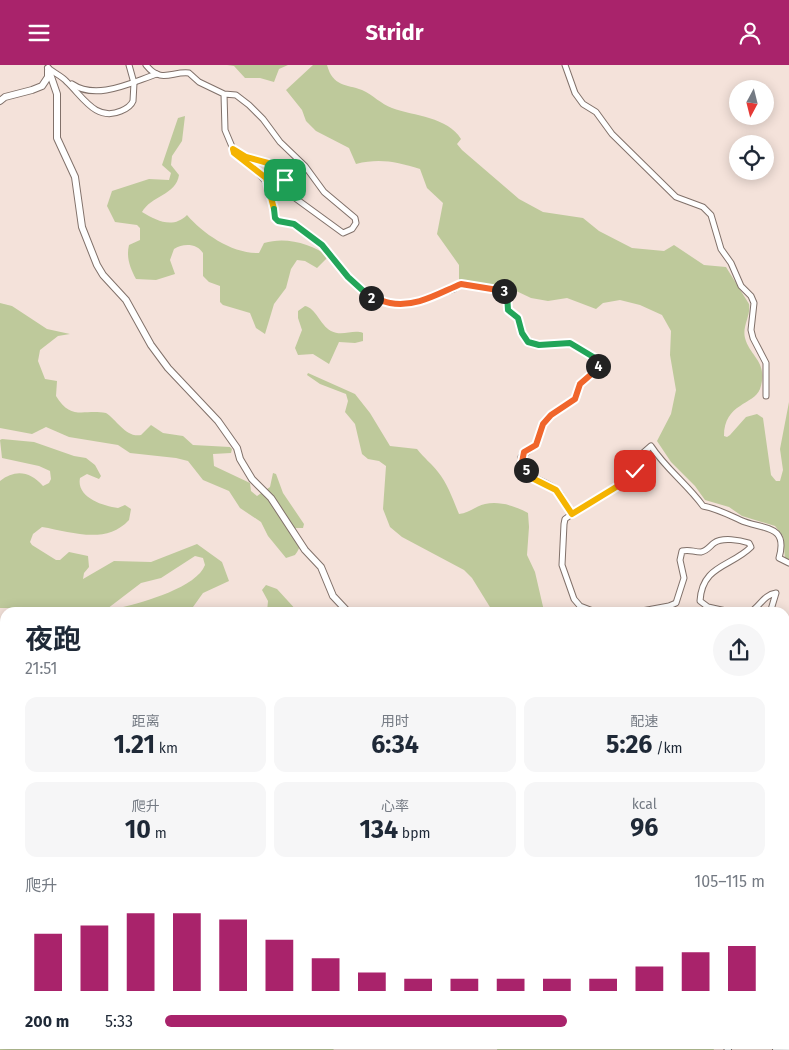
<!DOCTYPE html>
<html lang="zh">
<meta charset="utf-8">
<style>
:root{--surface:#fff;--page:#f6f6f7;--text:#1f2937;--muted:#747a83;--accent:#a9236b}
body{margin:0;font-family:"Fira Sans","Noto Sans SC",sans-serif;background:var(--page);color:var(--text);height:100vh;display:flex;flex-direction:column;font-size:19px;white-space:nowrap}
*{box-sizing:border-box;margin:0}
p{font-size:16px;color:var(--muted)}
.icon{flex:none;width:28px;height:28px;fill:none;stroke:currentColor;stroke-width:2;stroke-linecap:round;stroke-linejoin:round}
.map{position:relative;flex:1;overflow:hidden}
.panel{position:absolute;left:0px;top:542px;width:790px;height:442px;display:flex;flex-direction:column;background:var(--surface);border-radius:15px 15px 0 0;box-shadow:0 2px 12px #0003}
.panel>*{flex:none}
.needle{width:32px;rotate:187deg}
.controls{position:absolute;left:729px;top:15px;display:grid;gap:10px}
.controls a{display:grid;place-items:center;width:45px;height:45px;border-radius:50%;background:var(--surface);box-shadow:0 2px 12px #0003;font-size:25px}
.pin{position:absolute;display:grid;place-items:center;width:42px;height:42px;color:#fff;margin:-21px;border-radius:10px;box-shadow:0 2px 8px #0006}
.km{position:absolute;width:25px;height:25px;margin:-12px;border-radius:50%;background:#222;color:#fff;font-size:14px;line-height:25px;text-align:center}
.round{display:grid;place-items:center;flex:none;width:52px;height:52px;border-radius:26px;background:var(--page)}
.summary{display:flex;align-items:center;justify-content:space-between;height:85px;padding:0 25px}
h1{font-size:28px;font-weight:700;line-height:38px}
.metrics{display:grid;grid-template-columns:repeat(3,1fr);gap:8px;height:85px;padding:5px 25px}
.metrics div{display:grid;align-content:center;border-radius:12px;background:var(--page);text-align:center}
.metrics b{font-size:25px;font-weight:700}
.metrics small{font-size:14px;font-weight:400}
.metrics p{font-size:14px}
.chart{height:140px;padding:10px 25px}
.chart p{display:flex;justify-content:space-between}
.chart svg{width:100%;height:90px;margin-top:5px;stroke:var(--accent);stroke-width:6}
ul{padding:0 25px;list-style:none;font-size:16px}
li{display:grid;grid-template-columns:80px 60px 1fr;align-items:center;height:38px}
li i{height:12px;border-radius:6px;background:var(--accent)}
header{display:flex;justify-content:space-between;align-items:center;height:65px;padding:0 25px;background:var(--accent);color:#fff;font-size:22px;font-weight:700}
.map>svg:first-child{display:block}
.green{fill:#bec99b}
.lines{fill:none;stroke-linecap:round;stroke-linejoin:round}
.minor-casing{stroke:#81716a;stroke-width:7}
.tertiary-casing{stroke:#81716a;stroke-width:8}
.minor{stroke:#fff;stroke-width:5}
.tertiary{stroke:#fff;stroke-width:6}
.split-1-casing{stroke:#fff;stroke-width:10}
.split-2-casing{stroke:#fff;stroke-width:10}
.split-3-casing{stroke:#fff;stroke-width:10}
.split-4-casing{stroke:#fff;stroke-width:10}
.split-5-casing{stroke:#fff;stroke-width:10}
.split-6-casing{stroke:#fff;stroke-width:10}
.split-1{stroke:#f5b400;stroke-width:6}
.split-2{stroke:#22a559;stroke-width:6}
.split-3{stroke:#f0652b;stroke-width:6}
.split-4{stroke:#22a559;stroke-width:6}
.split-5{stroke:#f0652b;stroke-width:6}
.split-6{stroke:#f5b400;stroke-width:6}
</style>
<header><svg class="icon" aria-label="menu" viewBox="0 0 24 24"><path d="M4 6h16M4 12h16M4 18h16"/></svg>Stridr<svg class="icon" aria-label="person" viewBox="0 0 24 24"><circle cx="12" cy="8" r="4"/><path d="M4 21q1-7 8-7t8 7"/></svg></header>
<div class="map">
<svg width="789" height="985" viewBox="0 0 789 985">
<rect width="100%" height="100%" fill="#f4e2da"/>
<!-- green -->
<g class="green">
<path d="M227,0H288L279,4L274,17L260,13H245L234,1Z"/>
<path d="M313,0H327C333,22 346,19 362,25C373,30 381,39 392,43C414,51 448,52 461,74L457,79L462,85L519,134L543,147L583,153L599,166L632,183L664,186L674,180L704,200L726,202L749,239C751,251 742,261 745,273C750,292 769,297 760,324C754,340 724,338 724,371L727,372L730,370L746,352L757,349L763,353L771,410L776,416H780L783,405L780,384L789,337V496L785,494L783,471L775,461L742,451L729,442L705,435L695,421L671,397L657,376L671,349L676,325L670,290L671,266L662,250L640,240L620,235L603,238L596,244L567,233L548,236L531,233L512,224L459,217V200L437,169L443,138L427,123L420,104C397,97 380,93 356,99L349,83L316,66L306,56L302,45L286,25Z"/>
<path d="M185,51L182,76L172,91L171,100L179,110C176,130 151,131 142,147C157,156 173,164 187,150C203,169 233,189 259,188L264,178C286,171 311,179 329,191L317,203L305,196L297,195L291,204L286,223L274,239L265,269L256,263L250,248L223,240L220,237V221L209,217L203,211V188C197,178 183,178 174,184L170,195L175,209L156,215L136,214C130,203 126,192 129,180L140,175V163L137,160L115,157L107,141L112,126L149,114L169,115L171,108L162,100L178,53Z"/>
<path d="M0,238L12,241L47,264L70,269L58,271L40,285L38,296L45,314L57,316L56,331C71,356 83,344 106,348C117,355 126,373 141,370L151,360L163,368L183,371L193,380L230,382L232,384L231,388L213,389L214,401L250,418L251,426L257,431L270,422L273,408L276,409L283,428L304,459L303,463H295C300,473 303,480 295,490L286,493L268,471L261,457L240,443L229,426L203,415L188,396L176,393L130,388L118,380L69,372L46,362L32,369L0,363Z"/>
<path d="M305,241C316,243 320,260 331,266C342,272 353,264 363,268V276L355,278L339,277L329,299L313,289L298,290L295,283L302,265L298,253V246Z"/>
<path d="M308,308L355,329L370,348L390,381L417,384C424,393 432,399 438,407C448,419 453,435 459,449C469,448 476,441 485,439C500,436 515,441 528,448L529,462L527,490L535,507L544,546L493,547L472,513L464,505L402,472L390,462L383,444L386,401L379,396L368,394L362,389L355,359L345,347L348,336L346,329L320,319L307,310Z"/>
<path d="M2,374L34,377L74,391L86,393L95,400L101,411L99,414L87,409L80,413C76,432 102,441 118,443L125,440L131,444L129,455C106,480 72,467 42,462L33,469L30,477L32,480L56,495H60L69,487L88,491L89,502L84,508L83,514L114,496L151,497L197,479L222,497L229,516L203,528L193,542L186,546L120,547L123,542C144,537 197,522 205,500L203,493L195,491L161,513L141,518L103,547L60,543H0V416C15,404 30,406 43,421L49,418L51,414L50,406L39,401L2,393L0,375Z"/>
<path d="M266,520L277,524L298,547H267L268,536L262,525Z"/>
<path d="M0,587L5,588V980H338L333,985H0Z"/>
<path d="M789,641V697L785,696V642Z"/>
<path d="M785,727L789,728V866L785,867Z"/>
<path d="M498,980H712L714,985H497Z"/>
</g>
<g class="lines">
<!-- minor casing -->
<g class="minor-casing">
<g id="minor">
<path d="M146,0C161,19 172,6 189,8L199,17L224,29L236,30L249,40L263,54L280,77L305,101L324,127L355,153L356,158L352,164L343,168L295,133L285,115L268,98L246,92L233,84L225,65L224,29"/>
<path d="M565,0L575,28L583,39L596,47L612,69L676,132L703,142L711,150L721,184L731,198L741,221L751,231L754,238L751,265L753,273L766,298V331"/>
<path d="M48,3C54,8 62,11 67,17C83,32 96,57 121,46C126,44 131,41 133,36L134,18L129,0"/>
<path d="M72,19C97,36 132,17 157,9"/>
<path d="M233,84L234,88C261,111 273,113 275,153L278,156L294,159L322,180L348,212L371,233L389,238H414L454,224L461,219L505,227L508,245L518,253L522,268L528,277L539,280L571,279L595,293L597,302L579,319L575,334L551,350L543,359L536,380L521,392C523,415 543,413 557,425C563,431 567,442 572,449"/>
<path d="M598,548L580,541L574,534L562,500L564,459L565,454L572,449L632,411L635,406V395L651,381C666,404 687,419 703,441C718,444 727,449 740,455C761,465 789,458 779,493L789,498"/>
<path d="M600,548H628"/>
<path d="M631,548L669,541L676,538L684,513L680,495L682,486C690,484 693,487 701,487C707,486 710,481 714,478C722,472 740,475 749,478L751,482C731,502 702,500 700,536L708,542L735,548"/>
<path d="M749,548C760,542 763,530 776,528L770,548"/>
<path d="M785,567H789"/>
<path d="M785,592H789"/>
<path d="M785,699L789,700"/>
</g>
</g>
<!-- tertiary casing -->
<g class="tertiary-casing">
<g id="tertiary">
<path d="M48,3L57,29V73L75,112L82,162L97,200L103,210L126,235L151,280L168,303L218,356L237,383L240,394L252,414L271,433L305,485L321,502L333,531L349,548"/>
<path d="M0,36L5,32L32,25L42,21L48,12V6"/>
<path d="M0,584H5"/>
<path d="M726,980L728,985"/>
<path d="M776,985L789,982"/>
</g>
</g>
<!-- minor -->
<use href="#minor" class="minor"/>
<!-- tertiary -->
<use href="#tertiary" class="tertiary"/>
</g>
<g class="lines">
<!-- split-1 casing -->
<g class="split-1-casing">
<path id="split-1" d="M274,144L266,113L234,88L233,84L246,92L268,98L285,115"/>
</g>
<!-- split-2 casing -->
<g class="split-2-casing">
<path id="split-2" d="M274,144L275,153L278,156L294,159L322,180L348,212L371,233"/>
</g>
<!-- split-3 casing -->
<g class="split-3-casing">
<path id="split-3" d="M371,233C378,234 384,237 390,238C416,243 439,228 461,219L504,226"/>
</g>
<!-- split-4 casing -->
<g class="split-4-casing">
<path id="split-4" d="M504,226L507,229L508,245L518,253L522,268L528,277L539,280L570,278L595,293L598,301"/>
</g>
<!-- split-5 casing -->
<g class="split-5-casing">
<path id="split-5" d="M526,405L522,397L524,387L536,380L543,359L551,350L575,334L580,319L595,306L598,301"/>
</g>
<!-- split-6 casing -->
<g class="split-6-casing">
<path id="split-6" d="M526,405L534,414L556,425L572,449L626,416L635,406"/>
</g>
<!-- split-1 -->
<use href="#split-1" class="split-1"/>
<!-- split-2 -->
<use href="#split-2" class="split-2"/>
<!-- split-3 -->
<use href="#split-3" class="split-3"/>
<!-- split-4 -->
<use href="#split-4" class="split-4"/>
<!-- split-5 -->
<use href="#split-5" class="split-5"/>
<!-- split-6 -->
<use href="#split-6" class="split-6"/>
</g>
</svg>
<div class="controls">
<a><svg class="needle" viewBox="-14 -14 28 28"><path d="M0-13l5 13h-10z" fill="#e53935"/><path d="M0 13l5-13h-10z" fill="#747a83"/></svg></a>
<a><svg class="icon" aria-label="locate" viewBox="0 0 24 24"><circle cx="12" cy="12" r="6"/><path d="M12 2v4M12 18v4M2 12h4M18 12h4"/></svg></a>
</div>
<div class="pin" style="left:285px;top:115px;background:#1e9e55"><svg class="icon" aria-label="arrive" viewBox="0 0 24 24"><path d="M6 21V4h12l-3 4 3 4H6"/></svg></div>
<div class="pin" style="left:635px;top:406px;background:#d93025"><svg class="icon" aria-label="check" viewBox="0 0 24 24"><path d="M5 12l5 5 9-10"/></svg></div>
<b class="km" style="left:371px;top:233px">2</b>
<b class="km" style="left:504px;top:226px">3</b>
<b class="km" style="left:598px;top:301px">4</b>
<b class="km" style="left:526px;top:405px">5</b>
<section class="panel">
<div class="summary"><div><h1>夜跑</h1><p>21:51</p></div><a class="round"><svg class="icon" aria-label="share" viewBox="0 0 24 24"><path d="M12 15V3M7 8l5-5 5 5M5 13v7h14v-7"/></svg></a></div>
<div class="metrics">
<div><p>距离</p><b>1.21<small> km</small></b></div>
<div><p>用时</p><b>6:34</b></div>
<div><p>配速</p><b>5:26<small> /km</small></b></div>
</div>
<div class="metrics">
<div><p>爬升</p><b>10<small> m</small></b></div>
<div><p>心率</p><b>134<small> bpm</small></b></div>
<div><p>kcal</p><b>96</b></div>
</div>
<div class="chart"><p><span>爬升</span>105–115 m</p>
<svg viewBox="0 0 160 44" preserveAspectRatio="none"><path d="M5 44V16M15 44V12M25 44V6M35 44V6M45 44V9M55 44V19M65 44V28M75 44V35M85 44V38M95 44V38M105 44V38M115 44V38M125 44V38M135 44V32M145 44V25M155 44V22"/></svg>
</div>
<ul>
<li><b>200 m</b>5:33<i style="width:67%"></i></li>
</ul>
</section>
</div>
